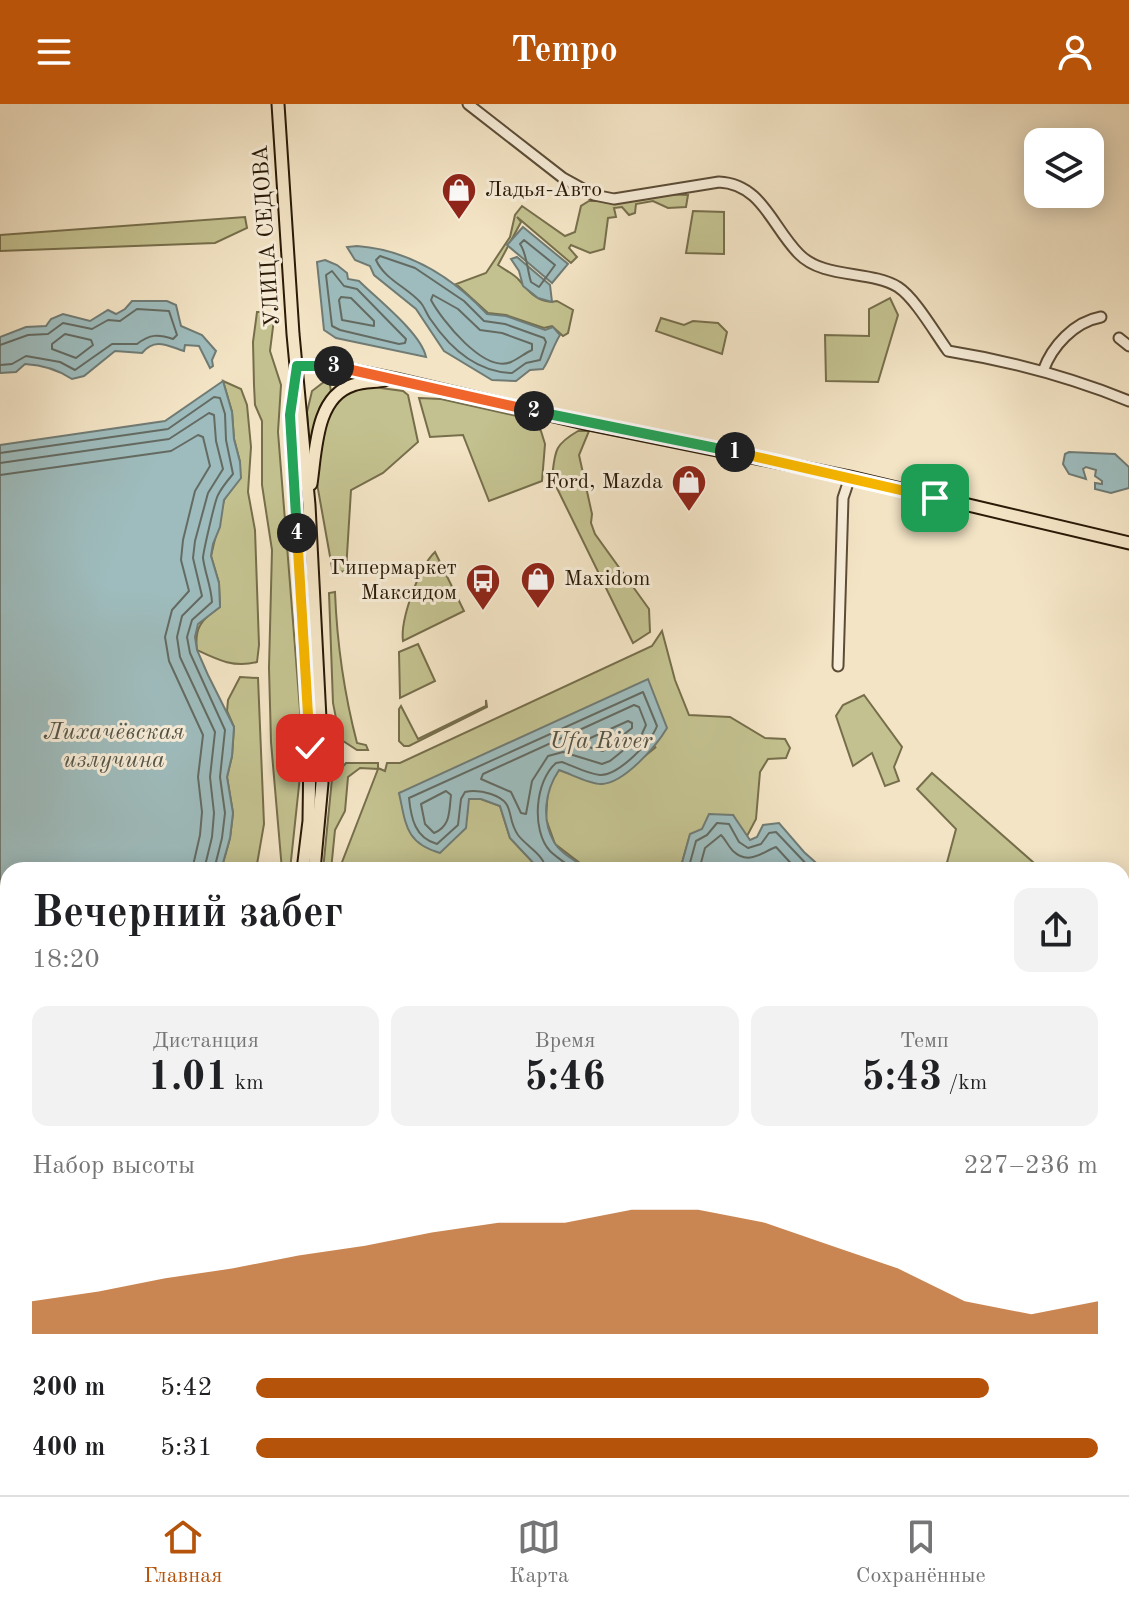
<!DOCTYPE html>
<html lang="ru">
<meta charset="utf-8">
<style>
:root{--surface:#fff;--page:#f2f2f2;--text:#202124;--muted:#757577;--line:#e0e0e0;--accent:#b45309}
body{margin:0;font-family:"Old Standard TT",serif;background:var(--page);color:var(--text);height:100vh;display:flex;flex-direction:column;font-size:30px;white-space:nowrap}
*{box-sizing:border-box;margin:0}
p{font-size:26px;color:var(--muted)}
.icon{flex:none;width:44px;height:44px;fill:none;stroke:currentColor;stroke-width:2;stroke-linecap:round;stroke-linejoin:round}
.map{position:relative;flex:1;overflow:hidden}
.panel{position:absolute;left:0px;top:758px;width:1130px;height:634px;display:flex;flex-direction:column;background:var(--surface);border-radius:24px 24px 0 0;box-shadow:0 4px 20px #0003}
.panel>*{flex:none}
.buttons{position:absolute;left:1024px;top:24px;display:grid;gap:16px}
.buttons a{display:grid;place-items:center;width:80px;height:80px;border-radius:16px;background:var(--surface);box-shadow:0 4px 20px #0003;font-size:40px}
.pin{position:absolute;display:grid;place-items:center;width:68px;height:68px;color:#fff;margin:-34px;border-radius:16px;box-shadow:0 4px 12px #0006}
.km{position:absolute;width:40px;height:40px;margin:-20px;border-radius:50%;background:#222;color:#fff;font-size:22px;line-height:40px;text-align:center}
.round{display:grid;place-items:center;flex:none;width:84px;height:84px;border-radius:16px;background:var(--page)}
.summary{display:flex;align-items:center;justify-content:space-between;height:136px;padding:0 32px}
h1{font-size:44px;font-weight:800;line-height:60px}
.figures{display:grid;grid-template-columns:repeat(3,1fr);gap:12px;height:136px;padding:8px 32px}
.figures div{display:grid;align-content:center;border-radius:16px;background:var(--page);text-align:center}
.figures b{font-size:40px;font-weight:800}
.figures small{font-size:22px;font-weight:400}
.figures p{font-size:22px}
.chart{height:224px;padding:16px 32px}
.chart p{display:flex;justify-content:space-between}
.chart svg{width:100%;height:144px;margin-top:8px;fill:var(--accent);opacity:.7}
ul{padding:0 32px;list-style:none;font-size:26px}
li{display:grid;grid-template-columns:128px 96px 1fr;align-items:center;height:60px}
li i{height:20px;border-radius:10px;background:var(--accent)}
header{display:flex;justify-content:space-between;align-items:center;height:104px;padding:0 32px;background:var(--accent);color:#fff;font-size:36px;font-weight:800}
.tab-bar{display:flex;justify-content:space-around;align-items:center;height:112px;border-top:2px solid var(--line);background:var(--surface);font-size:22px;color:var(--muted)}
.tab-bar a{display:grid;justify-items:center;gap:4px}
.tab-bar .on{color:var(--accent)}
.map>svg:first-child{display:block}
.green{fill:#c3c18f;stroke:#766e4b;stroke-width:2}
.water{fill:#9ebcbd;stroke:#707b74;stroke-width:2}
.lines{fill:none;stroke-linecap:round;stroke-linejoin:round}
.shore{stroke:#646b62;stroke-width:2}
.stream{stroke:#707b74;stroke-width:2}
.minor-casing{stroke:#5c4c36;stroke-width:13}
.major-casing{stroke:#2a1a07;stroke-width:15}
.minor{stroke:#f7edd9;stroke-width:9}
.major{stroke:#f3e4c5;stroke-width:11}
.split-1-casing{stroke:#fff;stroke-width:16}
.split-2-casing{stroke:#fff;stroke-width:16}
.split-3-casing{stroke:#fff;stroke-width:16}
.split-4-casing{stroke:#fff;stroke-width:16}
.split-5-casing{stroke:#fff;stroke-width:16}
.split-1{stroke:#f5b400;stroke-width:10}
.split-2{stroke:#22a559;stroke-width:10}
.split-3{stroke:#f0652b;stroke-width:10}
.split-4{stroke:#22a559;stroke-width:10}
.split-5{stroke:#f5b400;stroke-width:10}
.labels{text-anchor:middle;dominant-baseline:central;stroke-width:6;stroke-linejoin:round;paint-order:stroke}
.poi-label{font-size:22px;fill:#2a1a07;stroke:#f7edd9;text-anchor:start}
.street-label{font-size:22px;fill:#2a1a07;stroke:#f7edd9}
.water-label{font-size:24px;font-style:italic;fill:#535347;stroke:#f7edd9}
</style>
<header><svg class="icon" aria-label="menu" viewBox="0 0 24 24"><path d="M4 6h16M4 12h16M4 18h16"/></svg>Tempo<svg class="icon" aria-label="person" viewBox="0 0 24 24"><circle cx="12" cy="8" r="4"/><path d="M4 21q1-7 8-7t8 7"/></svg></header>
<div class="map">
<svg width="1129" height="1391" viewBox="0 0 1129 1391">
<rect width="100%" height="100%" fill="#f3e4c5"/>
<filter id="stains"><feTurbulence type="fractalNoise" baseFrequency=".0025" numOctaves="4"/><feColorMatrix values="0 0 0 0 .2 0 0 0 0 .09 0 0 0 0 .02 0 0 0 .5 -.17"/></filter>
<radialGradient id="worn" r=".72"><stop offset=".6" stop-color="#630" stop-opacity="0"/><stop offset="1" stop-color="#630" stop-opacity=".3"/></radialGradient>
<!-- green -->
<g class="green">
<path d="M660,90L688,91L686,103L668,104L653,97L636,100L635,109L629,111L622,103L614,104L616,113L608,114L604,145L590,149L571,141L569,144L577,153L571,159L517,113L521,118L498,161C505,166 514,170 519,176C529,188 540,201 557,197L573,206L568,229L563,232L552,222L544,224L506,211L488,209L456,180L486,169L510,133L515,111L522,102L565,132L575,128L581,102L589,97H614Z"/>
<path d="M693,107L724,108V150L686,149Z"/>
<path d="M245,113L247,124L215,139L0,147V131Z"/>
<path d="M890,194L898,211L878,278L826,277L825,231L869,232V205Z"/>
<path d="M257,208H265L274,215L270,247L281,281L278,328L303,644L290,766H282L271,638L269,564L272,446L262,381V317L255,301L254,281L253,238Z"/>
<path d="M661,214L684,221L693,217L718,219L727,228L722,250L656,227Z"/>
<path d="M329,274L331,288L320,303L310,350L307,308L312,287Z"/>
<path d="M223,277L241,285L247,301L251,343L248,388L255,426L259,541L257,558C234,564 218,556 197,546C194,523 202,515 220,503L219,479L211,452L224,396L233,381L240,358L234,335L232,308Z"/>
<path d="M373,283L403,287L408,291L418,338L383,369L351,386L346,467L333,469L316,374L329,305C338,289 355,285 373,283Z"/>
<path d="M419,294L441,295L530,315L541,327L545,340L542,377L489,397L463,331L430,333Z"/>
<path d="M578,327H589L579,351L592,410L591,419L595,430L649,505L650,528L633,539L552,374C555,347 554,341 578,327Z"/>
<path d="M435,448L464,507L403,537C400,516 419,463 435,448Z"/>
<path d="M335,488C337,540 344,589 357,639L366,641L368,646H357L340,635L333,599L329,489Z"/>
<path d="M662,527L675,576L689,611L730,613L765,634L785,635L790,644L786,654L768,655L760,668L756,715L746,734L733,711L690,731L680,766H589L555,740L546,715L548,683L559,666L602,680L619,673L656,643L399,689L467,712L468,695H481L500,702L510,734L540,766H339L378,665L360,664L348,673L345,707L335,726L331,766H323L332,675L346,659H378V664L385,667L387,659H400L652,542Z"/>
<path d="M418,540L435,577L400,594L399,548Z"/>
<path d="M240,573L258,574L264,720L256,766H221L230,734L233,709L227,673L232,652L234,623L227,607L228,596Z"/>
<path d="M864,591L902,643L894,663L899,677L885,682L872,649L853,662L836,612L843,601Z"/>
<path d="M486,596L487,603L409,642H404L399,637V605L401,602L418,635L486,602Z"/>
<path d="M932,669L1042,766H945L956,725L917,685Z"/>
<path d="M1129,807V1041L1122,1037V810Z"/>
<path d="M1122,1290L1129,1299V1391H496L495,1384H1122Z"/>
</g>
<!-- water -->
<g class="water">
<path d="M523,123L568,160L552,179L507,141Z"/>
<path d="M357,142C409,146 452,173 487,210L506,212L545,226L553,223L560,231C553,242 550,255 543,265L530,266L516,277L492,276L444,247L416,205L374,171L370,162L355,156L347,143Z"/>
<path d="M517,153L550,181L552,198L538,194L523,182L519,167L511,155Z"/>
<path d="M325,156L337,161L347,169L348,175L359,177C377,195 421,229 426,253L336,234L324,226L317,158Z"/>
<path d="M132,197H167L176,201L181,222L202,231L216,247L212,256L213,262L210,264L199,242L185,241L184,247C168,242 155,233 142,249L115,247L84,272L72,275C57,265 43,261 25,260L16,268L0,269V233L26,223L46,222L51,215L63,210L90,217L108,206L116,210L125,205Z"/>
<path d="M223,277L232,308L234,335L240,358L241,374L224,396L220,423L213,440L211,452L219,479L220,503L198,520L195,533L197,546L208,571L234,623L232,652L227,673L233,709L230,734L221,766H8V935L0,931V341L165,317Z"/>
<path d="M1069,348L1115,350L1129,363V384L1111,389L1095,385V379L1102,380V377L1095,372L1096,366L1086,363L1083,365L1086,375L1069,370L1063,360L1065,350Z"/>
<path d="M648,575L667,624C657,641 624,680 601,680C589,680 571,670 559,666C545,687 541,715 554,738C560,749 578,758 589,766H540L510,734L500,702L481,695H469L466,724L440,749C405,739 406,720 399,689Z"/>
<path d="M709,710L733,711L750,736L757,733L763,721L779,719L804,748L824,766H680L690,730L702,725Z"/>
<path d="M1122,1037L1129,1042V1299L1122,1290Z"/>
<path d="M292,1384H495L496,1391H292Z"/>
</g>
<g class="lines">
<!-- shore -->
<g class="shore">
<path d="M524,136L555,161L539,183L531,178C527,165 527,150 520,140Z"/>
<path d="M380,152L415,164L464,197L484,217L505,220L544,234L546,238L540,256L526,259L512,269C477,268 450,244 431,216C427,211 425,204 421,199C407,183 385,176 376,156Z"/>
<path d="M332,167L344,182L357,185L402,231L406,235L405,239L399,240L340,226L332,222L326,171Z"/>
<path d="M433,191L458,205L480,226L502,229L532,240V246C525,249 518,255 511,258C484,270 441,215 431,196Z"/>
<path d="M341,193L351,194L374,217V222L342,216L339,196Z"/>
<path d="M65,230L91,236L93,241L76,254L52,245V240Z"/>
<path d="M0,241L28,231L48,230L63,219L92,225L108,216L120,217L137,205L169,207L177,231L173,235C158,230 150,230 137,240H112L75,266L60,258L26,252L12,260L0,261"/>
<path d="M0,349L168,325L214,293L220,294L225,310L226,336L233,370C228,376 222,383 218,391C215,396 203,449 203,454C205,469 211,482 212,498L192,516L187,533L190,549L225,626L220,673L225,709L222,734L214,766"/>
<path d="M0,359L169,335L209,309L214,311L216,337L223,365L208,389L195,437L193,454L202,492L182,512L177,533L180,553L215,628L210,673L214,709L212,733L204,766"/>
<path d="M0,371L171,347L198,331L203,333L210,362L195,387L183,436L181,456L189,487L172,506L165,533L169,557L203,631L198,673L202,708L200,731L192,766"/>
<path d="M634,601L639,603L646,621L641,632L610,657L602,660L563,648L548,652L532,677L526,710L521,709L511,688L481,675L483,670Z"/>
<path d="M628,617L632,619V624L603,647L585,642L586,636Z"/>
<path d="M446,687L451,691C449,707 451,722 434,729L425,720L421,700Z"/>
<path d="M546,766C544,750 527,743 518,731C505,712 517,699 491,690C482,687 474,686 465,688L461,695L458,721L437,740C415,734 411,714 409,694L643,588L657,622C652,637 618,672 600,671C588,670 573,662 562,658L556,659C535,677 531,726 550,747C557,754 567,760 575,766"/>
<path d="M688,766L696,737L707,731L717,719L729,720L739,738L748,744L761,740L769,729L776,728L812,766"/>
<path d="M699,766L705,744L721,731C726,736 728,742 733,747C749,762 762,748 776,743L797,766"/>
</g>
<!-- stream -->
<path class="stream" d="M1122,1009L1128,998"/>
<!-- minor casing -->
<g class="minor-casing">
<g id="minor">
<path d="M468,0L563,74L594,91L614,95L719,78C762,80 772,123 799,150C823,175 870,166 898,183C915,194 935,229 948,247C1010,257 1070,273 1129,297"/>
<path d="M1119,234L1129,242"/>
<path d="M1043,267C1052,242 1074,218 1101,213"/>
<path d="M838,562L843,394L850,373"/>
<path d="M0,1265L8,1266"/>
<path d="M0,1275L8,1279"/>
<path d="M195,1384L207,1391"/>
<path d="M238,1384V1391"/>
</g>
</g>
<!-- major casing -->
<g class="major-casing">
<g id="major">
<path d="M278,0L293,230L309,401L321,634L322,679L314,766"/>
<path d="M297,262L328,261L396,275L588,320L850,373L1129,439"/>
<path d="M294,286L291,325L310,644L309,717L303,766"/>
<path d="M311,380C316,348 315,293 353,281C363,277 375,278 385,276"/>
<path d="M0,1359L8,1345"/>
<path d="M0,1385L8,1371"/>
</g>
</g>
<!-- minor -->
<use href="#minor" class="minor"/>
<!-- major -->
<use href="#major" class="major"/>
</g>
<g class="lines">
<!-- split-1 casing -->
<g class="split-1-casing">
<path id="split-1" d="M735,348L935,394"/>
</g>
<!-- split-2 casing -->
<g class="split-2-casing">
<path id="split-2" d="M534,307L735,348"/>
</g>
<!-- split-3 casing -->
<g class="split-3-casing">
<path id="split-3" d="M334,262L534,307"/>
</g>
<!-- split-4 casing -->
<g class="split-4-casing">
<path id="split-4" d="M297,429L290,311L297,262H334"/>
</g>
<!-- split-5 casing -->
<g class="split-5-casing">
<path id="split-5" d="M297,429L310,644"/>
</g>
<!-- split-1 -->
<use href="#split-1" class="split-1"/>
<!-- split-2 -->
<use href="#split-2" class="split-2"/>
<!-- split-3 -->
<use href="#split-3" class="split-3"/>
<!-- split-4 -->
<use href="#split-4" class="split-4"/>
<!-- split-5 -->
<use href="#split-5" class="split-5"/>
</g>
<!-- icons -->
<defs>
<g id="shop-pin" transform="scale(1.8)"><path d="M0 17L-7.5 6A9.5 9.5 0 1 1 7.5 6Z" fill="#8f2418" stroke="#f7edd9"/><path d="M-5-2.5h2.3a2.7 3.5 0 0 1 5.4 0H5L5.5 6h-11ZM-1.5-2.5h3a1.5 2.3 0 0 0-3 0Z" fill="#fff"/></g>
<g id="bus-pin" transform="scale(1.8)"><path d="M0 17L-7.5 6A9.5 9.5 0 1 1 7.5 6Z" fill="#8f2418" stroke="#f7edd9"/><path d="M-5-6H5V4H4V6H2V4H-2V6H-4V4H-5ZM-3.5-4V0h7V-4ZM-3.5 1.2v1.5H-2V1.2ZM2 1.2v1.5H3.5V1.2Z" fill="#fff"/></g>
</defs>
<g fill-rule="evenodd">
<use href="#shop-pin" x="459" y="86"/>
<use href="#shop-pin" x="689" y="378"/>
<use href="#shop-pin" x="538" y="475"/>
<use href="#bus-pin" x="483" y="477"/>
</g>
<g class="labels">
<!-- poi labels -->
<g class="poi-label">
<text x="485" y="86">Ладья-Авто</text>
<text x="663" y="378" text-anchor="end">Ford, Mazda</text>
<text x="457" y="464" text-anchor="end">Гипермаркет<tspan x="457" dy="25">Максидом</tspan></text>
<text x="564" y="475">Maxidom</text>
</g>
<!-- street labels -->
<g class="street-label">
<text transform="translate(267 132) rotate(-94)">УЛИЦА СЕДОВА</text>
</g>
<!-- water labels -->
<g class="water-label">
<text x="114" y="629">Лихачёвская<tspan x="114" dy="28">излучина</tspan></text>
<text x="601" y="638">Ufa River</text>
</g>
</g>
<rect width="100%" height="100%" filter="url(#stains)"/>
<rect width="100%" height="100%" fill="url(#worn)"/>
</svg>
<div class="buttons">
<a><svg class="icon" aria-label="layers" viewBox="0 0 24 24"><path d="M12 4l9 5-9 5-9-5zM3 14l9 5 9-5"/></svg></a>
</div>
<div class="pin" style="left:935px;top:394px;background:#1e9e55"><svg class="icon" aria-label="arrive" viewBox="0 0 24 24"><path d="M6 21V4h12l-3 4 3 4H6"/></svg></div>
<div class="pin" style="left:310px;top:644px;background:#d93025"><svg class="icon" aria-label="check" viewBox="0 0 24 24"><path d="M5 12l5 5 9-10"/></svg></div>
<b class="km" style="left:735px;top:348px">1</b>
<b class="km" style="left:534px;top:307px">2</b>
<b class="km" style="left:334px;top:262px">3</b>
<b class="km" style="left:297px;top:429px">4</b>
<section class="panel">
<div class="summary"><div><h1>Вечерний забег</h1><p>18:20</p></div><a class="round"><svg class="icon" aria-label="share" viewBox="0 0 24 24"><path d="M12 15V3M7 8l5-5 5 5M5 13v7h14v-7"/></svg></a></div>
<div class="figures">
<div><p>Дистанция</p><b>1.01<small> km</small></b></div>
<div><p>Время</p><b>5:46</b></div>
<div><p>Темп</p><b>5:43<small> /km</small></b></div>
</div>
<div class="chart"><p><span>Набор высоты</span>227–236 m</p>
<svg viewBox="0 0 160 44" preserveAspectRatio="none"><path d="M0 44V34L10 31L20 27L30 24L40 20L50 17L60 13L70 10L80 10L90 6L100 6L110 10L120 17L130 24L140 34L150 38L160 34V44z"/></svg>
</div>
<ul>
<li><b>200 m</b>5:42<i style="width:87%"></i></li>
<li><b>400 m</b>5:31<i style="width:100%"></i></li>
</ul>
</section>
</div>
<nav class="tab-bar">
<a class="on"><svg class="icon" aria-label="home" viewBox="0 0 24 24"><path d="M3 11l9-7 9 7M6 9v11h12V9"/></svg>Главная</a>
<a><svg class="icon" aria-label="map" viewBox="0 0 24 24"><path d="M3 6l6-2 6 2 6-2v14l-6 2-6-2-6 2zM9 4v14M15 6v14"/></svg>Карта</a>
<a><svg class="icon" aria-label="saved" viewBox="0 0 24 24"><path d="M7 4h10v16l-5-4-5 4z"/></svg>Сохранённые</a>
</nav>
